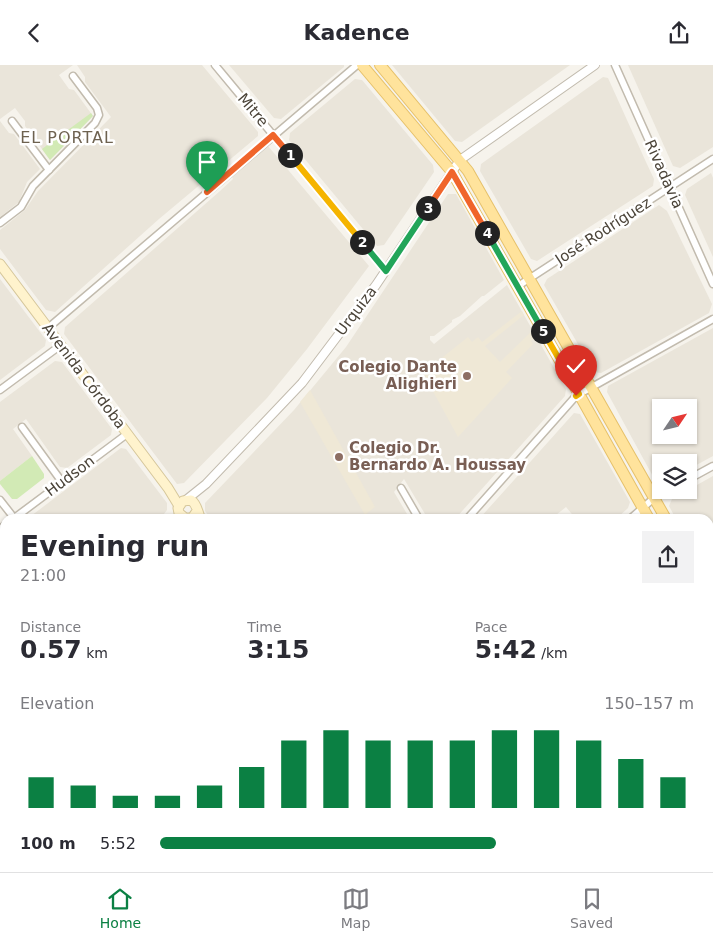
<!DOCTYPE html>
<meta charset="utf-8">
<style>
:root{--surface:#fff;--page:#f2f2f3;--text:#2b2b33;--muted:#7c7c81;--line:#e1e1e2;--accent:#0b8043}
body{margin:0;font-family:"DejaVu Sans",sans-serif;background:var(--page);color:var(--text);height:100vh;display:flex;flex-direction:column;font-size:19px;white-space:nowrap}
*{box-sizing:border-box;margin:0}
p{font-size:16px;color:var(--muted)}
.icon{flex:none;width:28px;height:28px;fill:none;stroke:currentColor;stroke-width:2;stroke-linecap:round;stroke-linejoin:round}
.map{position:relative;flex:1;overflow:hidden}
.side{position:absolute;left:0px;top:449px;width:714px;height:359px;display:flex;flex-direction:column;background:var(--surface);border-radius:15px 15px 0 0;box-shadow:0 1px 4px #0004}
.side>*{flex:none}
.needle{width:32px;rotate:55deg}
.fabs{position:absolute;left:652px;top:334px;display:grid;gap:10px}
.fabs a{display:grid;place-items:center;width:45px;height:45px;border-radius:0px;background:var(--surface);box-shadow:0 1px 4px #0004;font-size:25px}
.pin{position:absolute;display:grid;place-items:center;width:42px;height:42px;color:#fff;margin:-51px -21px;border-radius:50% 50% 50% 0;rotate:-45deg;box-shadow:0 0 5px #0007}
.pin .icon{rotate:45deg}
.km{position:absolute;width:25px;height:25px;margin:-12px;border-radius:50%;background:#222;color:#fff;font-size:14px;line-height:25px;text-align:center}
.round{display:grid;place-items:center;flex:none;width:52px;height:52px;border-radius:0px;background:var(--page)}
.summary{display:flex;align-items:center;justify-content:space-between;height:85px;padding:0 20px}
h1{font-size:28px;font-weight:600;line-height:38px}
.metrics{display:grid;grid-template-columns:repeat(3,1fr);gap:8px;height:85px;padding:5px 20px}
.metrics div{display:grid;align-content:center}
.metrics b{font-size:25px;font-weight:600}
.metrics small{font-size:14px;font-weight:400}
.metrics p{font-size:14px}
.chart{height:140px;padding:10px 20px}
.chart p{display:flex;justify-content:space-between}
.chart svg{width:100%;height:90px;margin-top:5px;stroke:var(--accent);stroke-width:6}
ul{padding:0 20px;list-style:none;font-size:16px}
li{display:grid;grid-template-columns:80px 60px 1fr;align-items:center;height:38px}
li i{height:12px;border-radius:6px;background:var(--accent)}
header{display:flex;justify-content:space-between;align-items:center;height:65px;padding:0 20px;background:var(--surface);font-size:22px;font-weight:600}
.menu{display:flex;justify-content:space-around;align-items:center;height:70px;border-top:1px solid var(--line);background:var(--surface);font-size:14px;color:var(--muted)}
.menu a{display:grid;justify-items:center;gap:2px}
.menu .active{color:var(--accent)}
.map>svg:first-child{display:block}
.residential{fill:#eae5da;fill-rule:evenodd}
.education{fill:#efe8d6}
.green{fill:#d2eab5}
.lines{fill:none;stroke-linecap:round;stroke-linejoin:round}
.minor-casing{stroke:#c2bbae;stroke-width:9}
.tertiary-casing{stroke:#c2bbae;stroke-width:10}
.secondary-casing{stroke:#d6c79b;stroke-width:11}
.primary-casing{stroke:#e6c16a;stroke-width:12}
.minor{stroke:#fff;stroke-width:6}
.tertiary{stroke:#fff;stroke-width:8}
.secondary{stroke:#fff3cd;stroke-width:9}
.primary{stroke:#ffe39c;stroke-width:10}
.split-1-casing{stroke:#fff;stroke-width:10}
.split-2-casing{stroke:#fff;stroke-width:10}
.split-3-casing{stroke:#fff;stroke-width:10}
.split-4-casing{stroke:#fff;stroke-width:10}
.split-5-casing{stroke:#fff;stroke-width:10}
.split-6-casing{stroke:#fff;stroke-width:10}
.split-1{stroke:#f0652b;stroke-width:6}
.split-2{stroke:#f5b400;stroke-width:6}
.split-3{stroke:#22a559;stroke-width:6}
.split-4{stroke:#f0652b;stroke-width:6}
.split-5{stroke:#22a559;stroke-width:6}
.split-6{stroke:#f5b400;stroke-width:6}
.education-dot{fill:#8d6e63;stroke:#fff;stroke-width:2}
.labels{text-anchor:middle;dominant-baseline:central;stroke-width:5;stroke-linejoin:round;paint-order:stroke}
.street-label{font-size:15px;fill:#4b4439;stroke:#fff}
.education-label{font-size:15px;font-weight:bold;fill:#785e54;stroke:#fff;text-anchor:end}
.neighbourhood-label{font-size:16px;letter-spacing:1px;fill:#6e6250;stroke:#fff}
</style>
<header><svg class="icon" aria-label="back" viewBox="0 0 24 24"><path d="M15 5l-7 7 7 7"/></svg>Kadence<svg class="icon" aria-label="share" viewBox="0 0 24 24"><path d="M12 15V3M7 8l5-5 5 5M5 13v7h14v-7"/></svg></header>
<div class="map">
<svg width="713" height="807" viewBox="0 0 713 807">
<rect width="100%" height="100%" fill="#f6f3ec"/>
<!-- residential -->
<g class="residential">
<path d="M0,0H73L59,10L69,24L74,25L93,51L50,95L25,61V56L15,43L0,54Z"/>
<path d="M77,0H202L258,67V71L159,154L55,247L46,245L0,184V165L25,145L38,126L111,52L85,17V12Z"/>
<path d="M229,0H344V2L281,54L274,53Z"/>
<path d="M392,0H570L462,77L455,76Z"/>
<path d="M628,0H713V82L680,103L673,101Z"/>
<path d="M603,12L608,13L646,97L654,114L653,121L537,196L531,194L480,106L481,99Z"/>
<path d="M355,14L362,15L433,100L434,107L384,180L377,181L289,75L290,68Z"/>
<path d="M0,56L9,68L14,69L40,104L27,117L19,137L0,152Z"/>
<path d="M268,81L369,201L307,284L267,333L184,418L177,419L64,269L65,262L220,126L233,114L232,112Z"/>
<path d="M711,108L713,113V192L685,130L687,124Z"/>
<path d="M448,129H456L504,215L484,231H482L460,251L452,255V257L434,271H430V275L434,279L507,220L566,324L565,331L455,454H428L404,414L394,427L410,454H211L205,446V438L294,345L346,282Z"/>
<path d="M659,140L667,146L712,239L709,248L601,308L594,307L544,220L547,214Z"/>
<path d="M0,214L46,275L45,281L0,315Z"/>
<path d="M713,263V391L689,404V398H661V418L656,417L607,327L608,321ZM689,342V370H661V342Z"/>
<path d="M55,296L62,297L112,364L111,370L67,403L60,402L26,354L13,364L32,391L0,416V337Z"/>
<path d="M574,348L580,349L630,437L628,443L616,454H576L566,442L551,454H479Z"/>
<path d="M121,383L126,384L167,438V445L160,454H27Z"/>
<path d="M713,411V522L709,514V454H676L669,441L672,434Z"/>
<path d="M5,471V623L0,627V474Z"/>
<path d="M713,641V794L709,797V644Z"/>
<path d="M0,706L5,711V802L87,803L91,807H0Z"/>
<path d="M414,802L416,807H290L288,803Z"/>
<path d="M490,802L700,803L693,807H484Z"/>
</g>
<!-- education -->
<g class="education">
<path d="M522,246L524,250L485,281L500,297L533,265L536,272L531,276L533,279L506,307L512,313L458,372L423,308L468,272L472,277L478,272L482,277Z"/>
<path d="M310,325L375,442L365,450L300,337Z"/>
<path d="M184,803L288,802L290,807H179Z"/>
</g>
<!-- green -->
<g class="green">
<path d="M91,48L93,51L50,95L42,84Z"/>
<path d="M32,391L44,409V413L17,434H12L0,419V416Z"/>
</g>
<g class="lines">
<!-- minor casing -->
<g class="minor-casing">
<g id="minor">
<path d="M215,0L386,206"/>
<path d="M615,0L713,219"/>
<path d="M12,56L49,105"/>
<path d="M0,158L21,142L33,121L95,58L99,50L97,43L73,11"/>
<path d="M518,221L713,94"/>
<path d="M48,263L357,0"/>
<path d="M0,325L61,280"/>
<path d="M22,362L62,417"/>
<path d="M689,414L713,401"/>
<path d="M401,423L419,454"/>
<path d="M0,435L14,453"/>
<path d="M13,454L127,369"/>
<path d="M467,454L576,331L713,254"/>
<path d="M630,454L654,433L670,425"/>
<path d="M0,464L5,460"/>
<path d="M709,634L713,631"/>
<path d="M0,690L5,696"/>
<path d="M100,802L104,807"/>
<path d="M166,807L171,802"/>
<path d="M469,807L475,802"/>
<path d="M707,807L713,803"/>
</g>
</g>
<!-- tertiary casing -->
<g class="tertiary-casing">
<g id="tertiary">
<path d="M186,435L206,419L302,318L376,220L460,95L595,0"/>
<path d="M0,638L5,634"/>
</g>
</g>
<!-- secondary casing -->
<g class="secondary-casing">
<g id="secondary">
<path d="M0,199L168,423L179,441"/>
<path d="M197,446L192,453H185L179,448L178,443L183,436L191,435C198,440 197,447 201,454"/>
<path d="M426,802L428,807"/>
</g>
</g>
<!-- primary casing -->
<g class="primary-casing">
<g id="primary">
<path d="M362,0L452,107L579,329L649,454"/>
<path d="M380,0L468,106L666,454"/>
<path d="M709,536L713,544"/>
<path d="M709,557L713,560"/>
<path d="M709,570L713,578"/>
</g>
</g>
<!-- minor -->
<use href="#minor" class="minor"/>
<!-- tertiary -->
<use href="#tertiary" class="tertiary"/>
<!-- secondary -->
<use href="#secondary" class="secondary"/>
<!-- primary -->
<use href="#primary" class="primary"/>
</g>
<g class="lines">
<!-- split-1 casing -->
<g class="split-1-casing">
<path id="split-1" d="M207,127L273,70L290,90"/>
</g>
<!-- split-2 casing -->
<g class="split-2-casing">
<path id="split-2" d="M290,90L362,177"/>
</g>
<!-- split-3 casing -->
<g class="split-3-casing">
<path id="split-3" d="M362,177L386,206L428,143"/>
</g>
<!-- split-4 casing -->
<g class="split-4-casing">
<path id="split-4" d="M428,143L452,107L487,168"/>
</g>
<!-- split-5 casing -->
<g class="split-5-casing">
<path id="split-5" d="M487,168L543,266"/>
</g>
<!-- split-6 casing -->
<g class="split-6-casing">
<path id="split-6" d="M543,266L579,329L576,331"/>
</g>
<!-- split-1 -->
<use href="#split-1" class="split-1"/>
<!-- split-2 -->
<use href="#split-2" class="split-2"/>
<!-- split-3 -->
<use href="#split-3" class="split-3"/>
<!-- split-4 -->
<use href="#split-4" class="split-4"/>
<!-- split-5 -->
<use href="#split-5" class="split-5"/>
<!-- split-6 -->
<use href="#split-6" class="split-6"/>
</g>
<!-- markers -->
<g class="education-dot">
<circle cx="467" cy="311" r="5"/>
<circle cx="339" cy="392" r="5"/>
</g>
<g class="labels">
<!-- street labels -->
<g class="street-label">
<text transform="translate(253 45) rotate(50)">Mitre</text>
<text transform="translate(664 109) rotate(66)">Rivadavia</text>
<text transform="translate(603 166) rotate(-33)">José Rodríguez</text>
<text transform="translate(356 246) rotate(-53)">Urquiza</text>
<text transform="translate(84 311) rotate(53)">Avenida Córdoba</text>
<text transform="translate(70 411) rotate(-37)">Hudson</text>
</g>
<!-- education labels -->
<g class="education-label">
<text x="457" y="302">Colegio Dante<tspan x="457" dy="17">Alighieri</tspan></text>
<text x="349" y="383" text-anchor="start">Colegio Dr.<tspan x="349" dy="17">Bernardo A. Houssay</tspan></text>
</g>
<!-- neighbourhood labels -->
<g class="neighbourhood-label">
<text x="67" y="72">EL PORTAL</text>
</g>
</g>
</svg>
<div class="fabs">
<a><svg class="needle" viewBox="-14 -14 28 28"><path d="M0-13l5 13h-10z" fill="#e53935"/><path d="M0 13l5-13h-10z" fill="#7c7c81"/></svg></a>
<a><svg class="icon" aria-label="layers" viewBox="0 0 24 24"><path d="M12 4l9 5-9 5-9-5zM3 14l9 5 9-5"/></svg></a>
</div>
<div class="pin" style="left:207px;top:127px;background:#1e9e55"><svg class="icon" aria-label="arrive" viewBox="0 0 24 24"><path d="M6 21V4h12l-3 4 3 4H6"/></svg></div>
<div class="pin" style="left:576px;top:331px;background:#d93025"><svg class="icon" aria-label="check" viewBox="0 0 24 24"><path d="M5 12l5 5 9-10"/></svg></div>
<b class="km" style="left:290px;top:90px">1</b>
<b class="km" style="left:362px;top:177px">2</b>
<b class="km" style="left:428px;top:143px">3</b>
<b class="km" style="left:487px;top:168px">4</b>
<b class="km" style="left:543px;top:266px">5</b>
<section class="side">
<div class="summary"><div><h1>Evening run</h1><p>21:00</p></div><a class="round"><svg class="icon" aria-label="share" viewBox="0 0 24 24"><path d="M12 15V3M7 8l5-5 5 5M5 13v7h14v-7"/></svg></a></div>
<div class="metrics">
<div><p>Distance</p><b>0.57<small> km</small></b></div>
<div><p>Time</p><b>3:15</b></div>
<div><p>Pace</p><b>5:42<small> /km</small></b></div>
</div>
<div class="chart"><p><span>Elevation</span>150–157 m</p>
<svg viewBox="0 0 160 44" preserveAspectRatio="none"><path d="M5 44V29M15 44V33M25 44V38M35 44V38M45 44V33M55 44V24M65 44V11M75 44V6M85 44V11M95 44V11M105 44V11M115 44V6M125 44V6M135 44V11M145 44V20M155 44V29"/></svg>
</div>
<ul>
<li><b>100 m</b>5:52<i style="width:63%"></i></li>
</ul>
</section>
</div>
<nav class="menu">
<a class="active"><svg class="icon" aria-label="home" viewBox="0 0 24 24"><path d="M3 11l9-7 9 7M6 9v11h12V9"/></svg>Home</a>
<a><svg class="icon" aria-label="map" viewBox="0 0 24 24"><path d="M3 6l6-2 6 2 6-2v14l-6 2-6-2-6 2zM9 4v14M15 6v14"/></svg>Map</a>
<a><svg class="icon" aria-label="saved" viewBox="0 0 24 24"><path d="M7 4h10v16l-5-4-5 4z"/></svg>Saved</a>
</nav>
